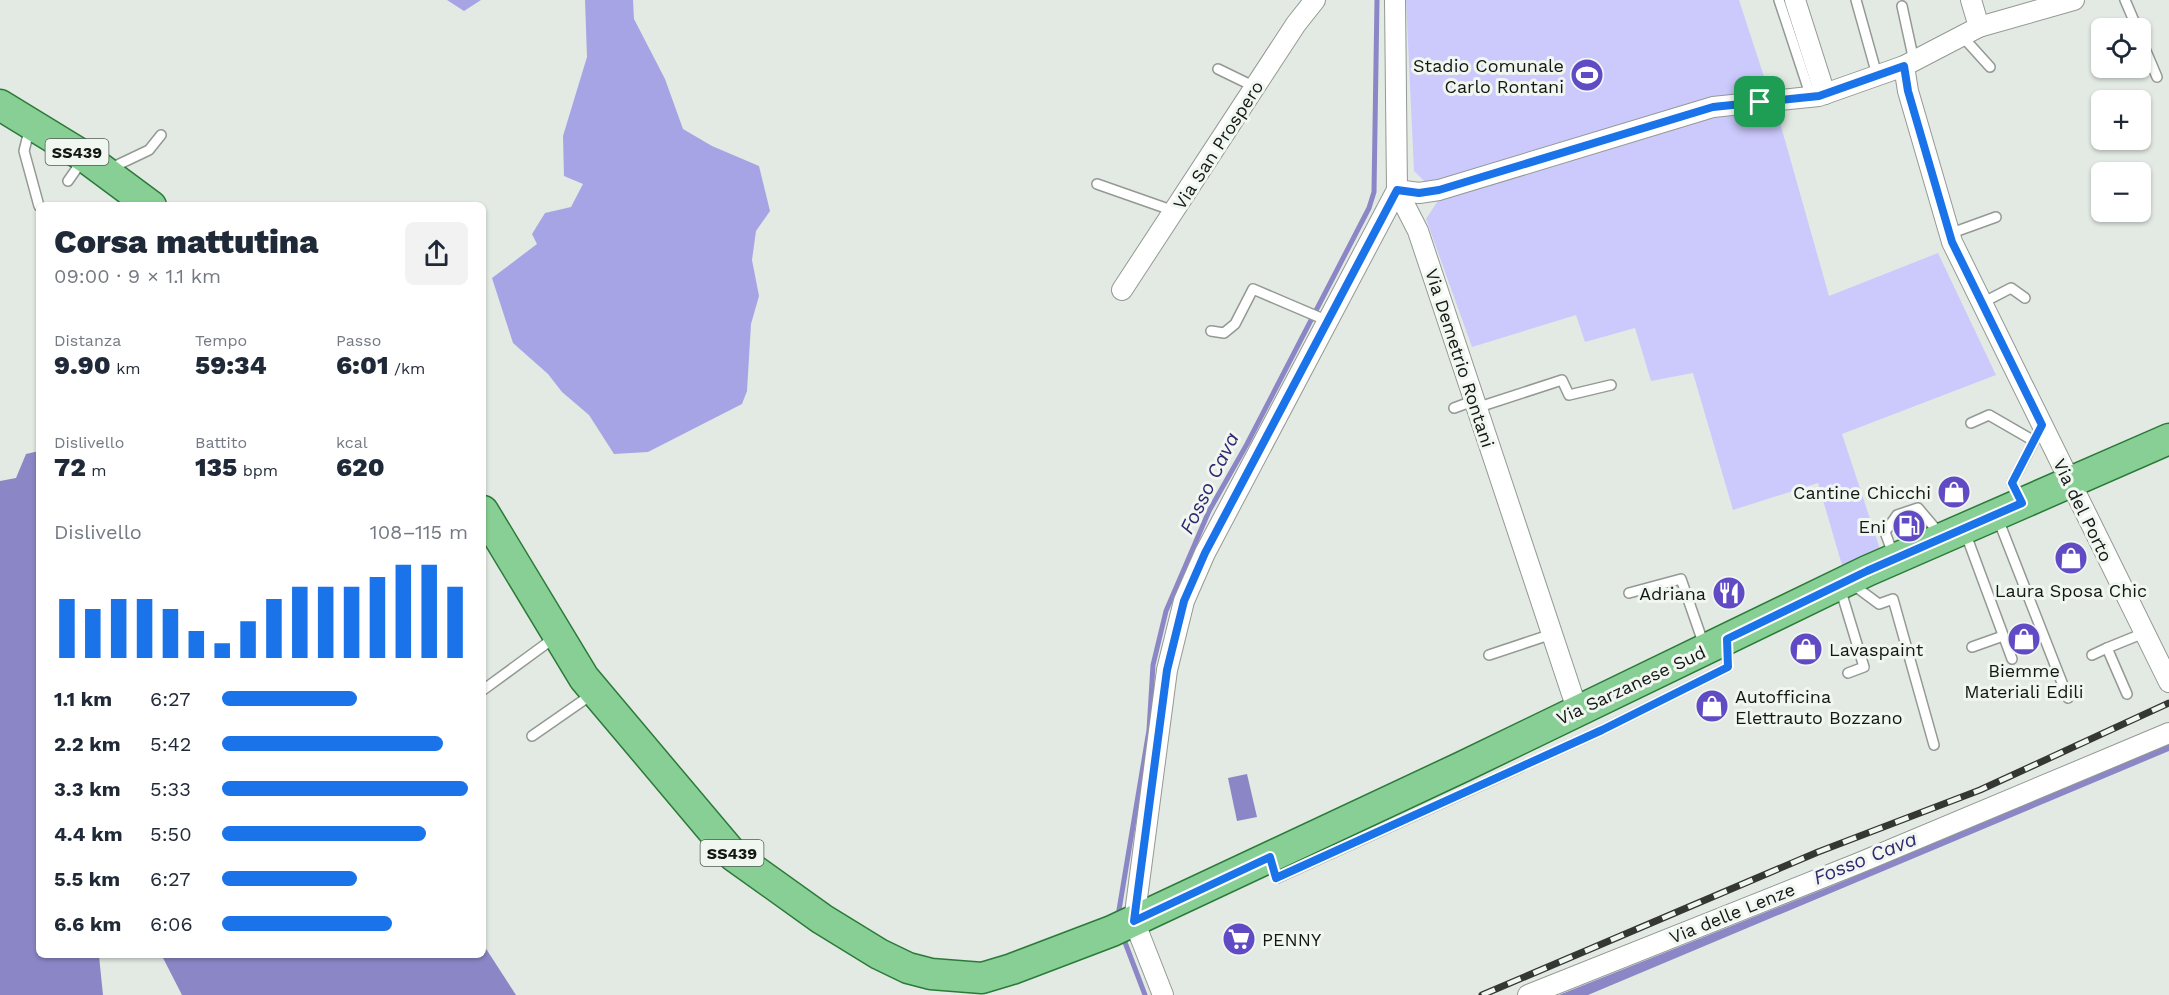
<!DOCTYPE html>
<html lang="it">
<meta charset="utf-8">
<style>
:root{--surface:#fff;--page:#f2f2f3;--text:#1f2937;--muted:#747a83;--accent:#1a73e8}
body{margin:0;font-family:"Work Sans",sans-serif;background:var(--page);color:var(--text);height:100vh;display:flex;flex-direction:column;font-size:22px;white-space:nowrap}
*{box-sizing:border-box;margin:0}
p{font-size:20px;color:var(--muted)}
.icon{flex:none;width:33px;height:33px;fill:none;stroke:currentColor;stroke-width:2;stroke-linecap:round;stroke-linejoin:round}
.map{position:relative;flex:1;overflow:hidden}
.details{position:absolute;left:36px;top:202px;width:450px;height:756px;display:flex;flex-direction:column;background:var(--surface);border-radius:9px;box-shadow:0 2px 4px #0004}
.details>*{flex:none}
.fabs{position:absolute;left:2091px;top:18px;display:grid;gap:12px}
.fabs a{display:grid;place-items:center;width:60px;height:60px;border-radius:9px;background:var(--surface);box-shadow:0 2px 4px #0004;font-size:30px}
.pin{position:absolute;display:grid;place-items:center;width:51px;height:51px;color:#fff;margin:-26px;border-radius:12px;box-shadow:0 3px 9px #0006}
.round{display:grid;place-items:center;flex:none;width:63px;height:63px;border-radius:9px;background:var(--page)}
.head{display:flex;align-items:center;justify-content:space-between;height:102px;padding:0 18px}
h1{font-size:33px;font-weight:800;line-height:45px}
.metrics{display:grid;grid-template-columns:repeat(3,1fr);gap:9px;height:102px;padding:6px 18px}
.metrics div{display:grid;align-content:center}
.metrics b{font-size:26px;font-weight:800}
.metrics small{font-size:16px;font-weight:400}
.metrics p{font-size:16px}
.chart{height:168px;padding:12px 18px}
.chart p{display:flex;justify-content:space-between}
.chart svg{width:100%;height:108px;margin-top:6px;stroke:var(--accent);stroke-width:6}
ul{padding:0 18px;list-style:none;font-size:20px}
li{display:grid;grid-template-columns:96px 72px 1fr;align-items:center;height:45px}
li i{height:15px;border-radius:8px;background:var(--accent)}
.map>svg:first-child{display:block}
.green{fill:#cccafd}
.forest{fill:#a7a4e5}
.water{fill:#8b87c6}
.lines{fill:none;stroke-linecap:round;stroke-linejoin:round}
.stream{stroke:#8b87c6;stroke-width:5}
.service-casing{stroke:#939993;stroke-width:12}
.minor-casing{stroke:#939993;stroke-width:22}
.primary-casing{stroke:#2b7a39;stroke-width:33}
.service{stroke:#fff;stroke-width:9}
.minor{stroke:#fff;stroke-width:20}
.primary{stroke:#87cf94;stroke-width:30}
.rail-casing{stroke:#343734;stroke-width:7}
.rail{stroke:#f0f7f0;stroke-width:4.5;stroke-dasharray:14;stroke-linecap:butt}
.route-casing{stroke:#fff;stroke-width:12}
.route{stroke:#1a73e8;stroke-width:8}
.labels{text-anchor:middle;dominant-baseline:central;stroke-width:6;stroke-linejoin:round;paint-order:stroke}
.shield{fill:#f0f7f0;stroke:#575a57;stroke-width:1.5}
.shield-label{font-size:16px;font-weight:bold;fill:#151715}
.poi-label{font-size:18px;fill:#151715;stroke:#f0f7f0;text-anchor:end}
.street-label{font-size:18px;fill:#151715;stroke:#f0f7f0}
.water-label{font-size:20px;font-style:italic;fill:#342670;stroke:#f0f7f0}
</style>
<div class="map">
<svg width="2169" height="995" viewBox="0 0 2169 995">
<rect width="100%" height="100%" fill="#e3eae3"/>
<!-- green -->
<g class="green">
<path d="M1406,0H1739L1770,95L1434,184L1426,183L1414,171Z"/>
<path d="M1714,114L1779,119L1829,296L1938,253L1996,375L1842,434L1882,555L1844,572L1818,483L1733,510L1693,373L1651,381L1635,328L1585,342L1576,315L1472,347L1426,219L1439,199Z"/>
</g>
<!-- forest -->
<g class="forest">
<path d="M447,0H481L464,11Z"/>
<path d="M585,0H633L634,19L665,79L683,129L712,146L759,166L770,211L756,231L752,260L759,296L751,324L747,391L742,404L648,452L614,454L589,415L562,392L548,374L513,343L492,278L537,244L532,234L545,213L571,207L583,184L564,176L563,136L587,57Z"/>
</g>
<!-- water -->
<g class="water">
<path d="M39,451V956H99L103,995H0V481L16,478L26,454Z"/>
<path d="M2169,744V751L1588,995H1559L1834,885Z"/>
<path d="M1247,774L1257,817L1237,821L1228,778Z"/>
<path d="M483,944L516,995H182L162,956H483Z"/>
</g>
<g class="lines">
<!-- stream -->
<g class="stream">
<path d="M1118,916L1149,730L1153,665L1166,611L1209,511L1247,444L1369,208L1374,192L1377,0"/>
<path d="M1123,937L1145,995"/>
</g>
<!-- service casing -->
<g class="service-casing">
<g id="service">
<path d="M1779,0L1811,97"/>
<path d="M1856,0L1877,75"/>
<path d="M2125,0L2137,28"/>
<path d="M1902,6L1914,61"/>
<path d="M1962,36L1990,67"/>
<path d="M2140,37L2157,77"/>
<path d="M1218,69L1255,87"/>
<path d="M30,127L24,151L39,206"/>
<path d="M109,169L149,150L161,135"/>
<path d="M68,181L82,161"/>
<path d="M1097,184L1174,211"/>
<path d="M1949,234L1996,217"/>
<path d="M1982,303L2011,288L2025,298"/>
<path d="M1211,331L1224,333L1235,324L1253,289L1328,321"/>
<path d="M1454,408L1473,401"/>
<path d="M1476,408L1562,380L1569,395L1611,385"/>
<path d="M1971,423L1989,415L2034,441L2012,483L2020,500"/>
<path d="M1998,519L2068,698"/>
<path d="M1965,532L2012,659"/>
<path d="M1893,554L1885,532L1897,515L1918,508L1940,534"/>
<path d="M1852,584L1879,604L1893,599L1934,745"/>
<path d="M1840,588L1864,667L1848,673"/>
<path d="M1629,593L1681,579L1704,645"/>
<path d="M1972,647L2003,636"/>
<path d="M1489,655L1552,634"/>
<path d="M2092,655L2107,648"/>
<path d="M483,690L554,638"/>
<path d="M2127,694L2107,648L2144,633"/>
<path d="M532,736L591,695"/>
<path d="M1271,860L1277,878L1602,730L1728,667L1727,644"/>
</g>
</g>
<!-- minor casing -->
<g class="minor-casing">
<g id="minor">
<path d="M1395,0L1397,190L1418,231L1577,709"/>
<path d="M1795,0L1825,94"/>
<path d="M1971,0L1979,27"/>
<path d="M1904,66L1908,91L1952,242L2169,682"/>
<path d="M1122,290L1296,24L1315,0"/>
<path d="M1163,995L1134,921L1167,670L1184,601L1205,553L1397,190L1419,193L1439,190L1713,107L1819,96L1904,66L1979,27L2074,0"/>
<path d="M1528,995L1859,863L2169,733"/>
</g>
</g>
<!-- primary casing -->
<g class="primary-casing">
<g id="primary">
<path d="M0,105L85,157L151,206"/>
<path d="M483,511L584,678L734,856L822,919L879,954L908,968L931,974L982,978L1012,969L1112,931L1462,767L1867,571L2169,439"/>
</g>
</g>
<!-- service -->
<use href="#service" class="service"/>
<!-- minor -->
<use href="#minor" class="minor"/>
<!-- primary -->
<use href="#primary" class="primary"/>
<!-- rail casing -->
<g class="rail-casing">
<path id="rail" d="M1482,995L1818,852L1980,790L2169,703"/>
</g>
<!-- rail -->
<use href="#rail" class="rail"/>
</g>
<g class="lines">
<!-- route casing -->
<g class="route-casing">
<path id="route" d="M1904,66L1908,91L1952,242L2042,425L2012,483L2022,503L1867,571L1727,639L1728,667L1602,730L1276,878L1270,857L1134,921L1167,670L1184,601L1205,553L1397,190L1419,193L1439,190L1713,107L1819,96Z"/>
</g>
<!-- route -->
<use href="#route" class="route"/>
</g>
<!-- icons -->
<defs>
<g id="stadium-disc" transform="scale(1.725)"><circle r="9.5" fill="#614bc4" stroke="#f0f7f0"/><path d="M0-5a6.5 5 0 1 0 0 10a6.5 5 0 1 0 0-10ZM-3.5-1.8h7v3.6h-7Z" fill="#fff"/></g>
<g id="shop-disc" transform="scale(1.725)"><circle r="9.5" fill="#614bc4" stroke="#f0f7f0"/><path d="M-5-2.5h2.3a2.7 3.5 0 0 1 5.4 0H5L5.5 6h-11ZM-1.5-2.5h3a1.5 2.3 0 0 0-3 0Z" fill="#fff"/></g>
<g id="fuel-disc" transform="scale(1.725)"><circle r="9.5" fill="#614bc4" stroke="#f0f7f0"/><path d="M-5.5-6h7V0h2V4h1.3V-2.5L3-4.5l.8-.8L6-3V5H2.5V1h-1V6h-7ZM-4.2-4.7v3.2H.2V-4.7Z" fill="#fff"/></g>
<g id="restaurant-disc" transform="scale(1.725)"><circle r="9.5" fill="#614bc4" stroke="#f0f7f0"/><path d="M-5-6h1v4h1v-4h1v4h1v-4h1v5L-1.5 .5V6h-2V.5L-5-1ZM5-6V6H3V1.5H1.5Q1.5-4 5-6Z" fill="#fff"/></g>
<g id="supermarket-disc" transform="scale(1.725)"><circle r="9.5" fill="#614bc4" stroke="#f0f7f0"/><path d="M-6-5.5h2.5l.6 2H6L4.5 2H-2.5L-4.4-4H-6ZM-1.5 3.2a1.3 1.3 0 1 0 .1 0ZM3 3.2a1.3 1.3 0 1 0 .1 0Z" fill="#fff"/></g>
</defs>
<g fill-rule="evenodd">
<use href="#stadium-disc" x="1587" y="75"/>
<use href="#shop-disc" x="1954" y="492"/>
<use href="#fuel-disc" x="1909" y="526"/>
<use href="#shop-disc" x="2071" y="558"/>
<use href="#restaurant-disc" x="1729" y="593"/>
<use href="#shop-disc" x="2024" y="639"/>
<use href="#shop-disc" x="1806" y="649"/>
<use href="#shop-disc" x="1712" y="706"/>
<use href="#supermarket-disc" x="1239" y="939"/>
</g>
<g class="labels">
<!-- shield labels -->
<g class="shield">
<rect x="45.5" y="139" width="63" height="26" rx="4.5"/>
<rect x="700.5" y="840" width="63" height="26" rx="4.5"/>
</g>
<g class="shield-label">
<text x="77" y="152">SS439</text>
<text x="732" y="853">SS439</text>
</g>
<!-- poi labels -->
<g class="poi-label">
<text x="1564" y="65">Stadio Comunale<tspan x="1564" dy="21">Carlo Rontani</tspan></text>
<text x="1931" y="492">Cantine Chicchi</text>
<text x="1886" y="526">Eni</text>
<text x="2071" y="590" text-anchor="middle">Laura Sposa Chic</text>
<text x="1706" y="593">Adriana</text>
<text x="1829" y="649" text-anchor="start">Lavaspaint</text>
<text x="2024" y="670" text-anchor="middle">Biemme<tspan x="2024" dy="21">Materiali Edili</tspan></text>
<text x="1735" y="696" text-anchor="start">Autofficina<tspan x="1735" dy="21">Elettrauto Bozzano</tspan></text>
<text x="1262" y="939" text-anchor="start">PENNY</text>
</g>
<!-- street labels -->
<g class="street-label">
<text transform="translate(1218 145) rotate(-57)">Via San Prospero</text>
<text transform="translate(1460 358) rotate(72)">Via Demetrio Rontani</text>
<text transform="translate(2083 510) rotate(64)">Via del Porto</text>
<text transform="translate(1631 685) rotate(-25)">Via Sarzanese Sud</text>
<text transform="translate(1732 913) rotate(-22)">Via delle Lenze</text>
</g>
<!-- water labels -->
<g class="water-label">
<text transform="translate(1209 483) rotate(-64)">Fosso Cava</text>
<text transform="translate(1865 858) rotate(-22)">Fosso Cava</text>
</g>
</g>
</svg>
<div class="fabs">
<a><svg class="icon" aria-label="locate" viewBox="0 0 24 24"><circle cx="12" cy="12" r="6"/><path d="M12 2v4M12 18v4M2 12h4M18 12h4"/></svg></a>
<a>+</a>
<a>−</a>
</div>
<div class="pin" style="left:1760px;top:102px;background:#1e9e55"><svg class="icon" aria-label="arrive" viewBox="0 0 24 24"><path d="M6 21V4h12l-3 4 3 4H6"/></svg></div>
<section class="details">
<div class="head"><div><h1>Corsa mattutina</h1><p>09:00 · 9 × 1.1 km</p></div><a class="round"><svg class="icon" aria-label="share" viewBox="0 0 24 24"><path d="M12 15V3M7 8l5-5 5 5M5 13v7h14v-7"/></svg></a></div>
<div class="metrics">
<div><p>Distanza</p><b>9.90<small> km</small></b></div>
<div><p>Tempo</p><b>59:34</b></div>
<div><p>Passo</p><b>6:01<small> /km</small></b></div>
</div>
<div class="metrics">
<div><p>Dislivello</p><b>72<small> m</small></b></div>
<div><p>Battito</p><b>135<small> bpm</small></b></div>
<div><p>kcal</p><b>620</b></div>
</div>
<div class="chart"><p><span>Dislivello</span>108–115 m</p>
<svg viewBox="0 0 160 44" preserveAspectRatio="none"><path d="M5 44V20M15 44V24M25 44V20M35 44V20M45 44V24M55 44V33M65 44V38M75 44V29M85 44V20M95 44V15M105 44V15M115 44V15M125 44V11M135 44V6M145 44V6M155 44V15"/></svg>
</div>
<ul>
<li><b>1.1 km</b>6:27<i style="width:55%"></i></li>
<li><b>2.2 km</b>5:42<i style="width:90%"></i></li>
<li><b>3.3 km</b>5:33<i style="width:100%"></i></li>
<li><b>4.4 km</b>5:50<i style="width:83%"></i></li>
<li><b>5.5 km</b>6:27<i style="width:55%"></i></li>
<li><b>6.6 km</b>6:06<i style="width:69%"></i></li>
</ul>
</section>
</div>
